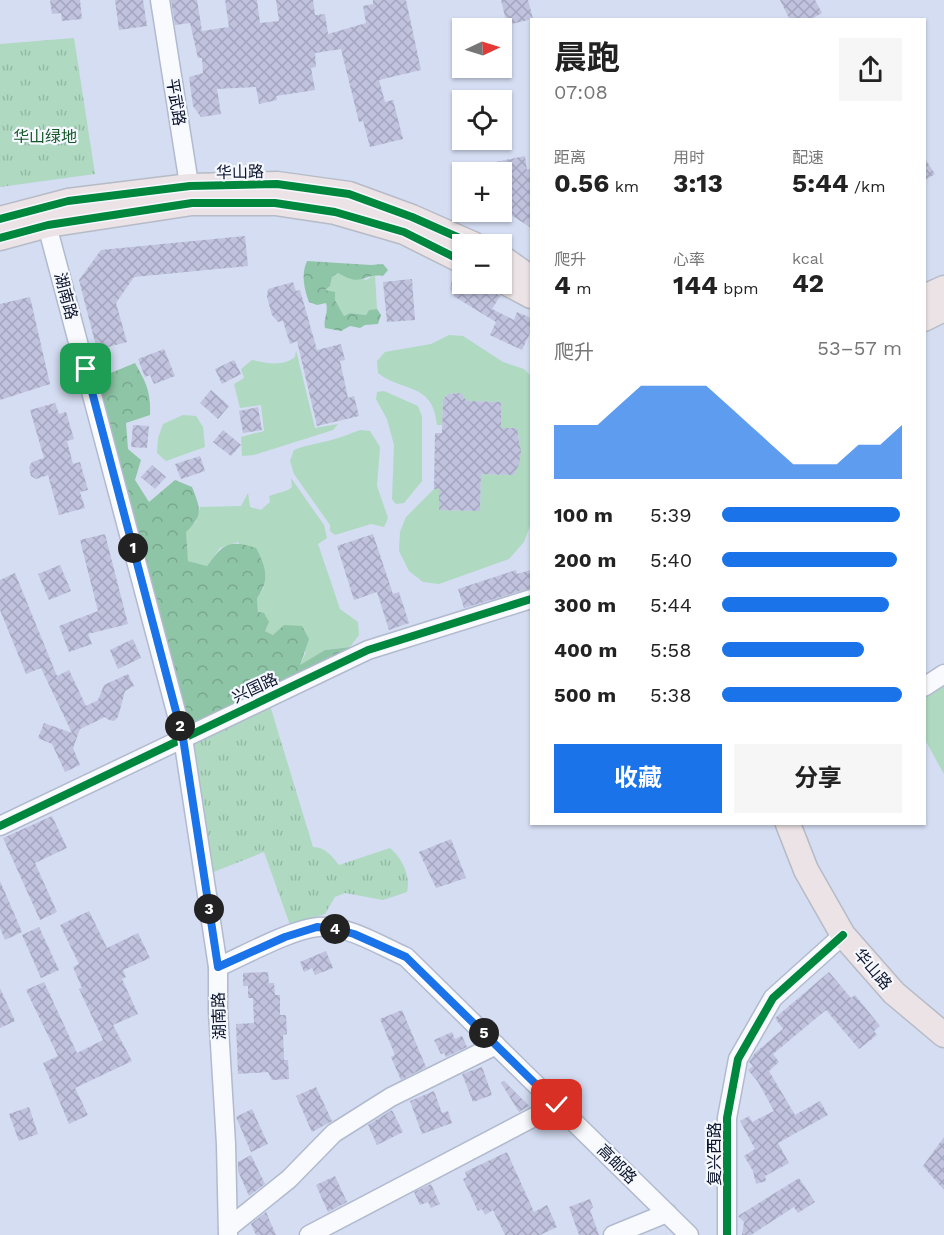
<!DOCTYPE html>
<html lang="zh">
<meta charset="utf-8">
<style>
:root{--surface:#fff;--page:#f6f6f6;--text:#222;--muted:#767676;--accent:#1a73e8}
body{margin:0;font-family:"Work Sans","Noto Sans SC",sans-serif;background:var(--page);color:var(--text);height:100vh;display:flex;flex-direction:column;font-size:22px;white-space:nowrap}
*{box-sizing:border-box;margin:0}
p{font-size:20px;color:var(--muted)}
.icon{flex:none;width:33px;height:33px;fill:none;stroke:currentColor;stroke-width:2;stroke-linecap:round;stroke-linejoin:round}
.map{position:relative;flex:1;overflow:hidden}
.panel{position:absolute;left:530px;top:18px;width:396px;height:807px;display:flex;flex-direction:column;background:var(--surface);border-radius:0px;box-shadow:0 2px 4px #0004}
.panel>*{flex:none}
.needle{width:39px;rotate:86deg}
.fabs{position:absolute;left:452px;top:18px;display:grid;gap:12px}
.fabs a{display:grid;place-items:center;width:60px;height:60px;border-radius:0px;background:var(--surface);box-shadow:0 2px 4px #0004;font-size:30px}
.pin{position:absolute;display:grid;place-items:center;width:51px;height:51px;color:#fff;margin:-26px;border-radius:12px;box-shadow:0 3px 9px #0006}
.km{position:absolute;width:30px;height:30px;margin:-15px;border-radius:50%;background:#222;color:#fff;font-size:16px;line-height:30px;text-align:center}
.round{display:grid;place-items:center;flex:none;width:63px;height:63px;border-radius:0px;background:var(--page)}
.headline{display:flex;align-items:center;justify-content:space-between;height:102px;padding:0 24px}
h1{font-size:33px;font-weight:700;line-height:45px}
.stats{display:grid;grid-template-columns:repeat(3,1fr);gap:9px;height:102px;padding:6px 24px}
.stats div{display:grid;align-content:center}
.stats b{font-size:26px;font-weight:700}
.stats small{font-size:16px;font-weight:400}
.stats p{font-size:16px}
.chart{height:168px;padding:12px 24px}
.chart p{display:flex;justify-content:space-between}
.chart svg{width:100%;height:108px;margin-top:6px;fill:var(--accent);opacity:.7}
.button{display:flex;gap:12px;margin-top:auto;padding:12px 24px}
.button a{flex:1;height:69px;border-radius:0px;background:var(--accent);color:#fff;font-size:24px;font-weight:700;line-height:69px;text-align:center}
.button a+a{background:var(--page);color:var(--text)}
ul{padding:0 24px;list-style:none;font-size:20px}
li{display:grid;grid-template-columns:96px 72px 1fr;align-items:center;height:45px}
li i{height:15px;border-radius:8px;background:var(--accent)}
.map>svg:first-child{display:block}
.grass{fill:#afd9c1}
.forest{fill:url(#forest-crowns)}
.park{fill:url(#park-tufts)}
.building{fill:url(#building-cross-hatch)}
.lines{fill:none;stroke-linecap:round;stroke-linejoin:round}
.minor-casing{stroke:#b1bacf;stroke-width:21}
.major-casing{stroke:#b6bbc7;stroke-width:27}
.minor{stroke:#f9fafd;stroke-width:18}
.major{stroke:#ebe3e5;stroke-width:24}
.cycleway-casing{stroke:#f5f8ff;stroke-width:11}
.cycleway{stroke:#00873e;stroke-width:8}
.route-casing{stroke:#fff;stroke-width:12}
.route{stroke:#1a73e8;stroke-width:8}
.labels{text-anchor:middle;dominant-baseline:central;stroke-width:4.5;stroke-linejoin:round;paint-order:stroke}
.street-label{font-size:16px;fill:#0b132a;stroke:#f5f8ff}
.park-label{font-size:16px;fill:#155726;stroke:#f5f8ff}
</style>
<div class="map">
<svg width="944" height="1235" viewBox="0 0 944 1235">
<defs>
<pattern id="forest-crowns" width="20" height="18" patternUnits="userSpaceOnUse" patternTransform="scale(1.5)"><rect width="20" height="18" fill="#8ec5a6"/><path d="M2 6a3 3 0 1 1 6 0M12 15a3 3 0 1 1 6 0" fill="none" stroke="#79a88f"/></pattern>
<pattern id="park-tufts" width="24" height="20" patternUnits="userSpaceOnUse" patternTransform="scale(1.5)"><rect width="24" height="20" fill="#afd9c1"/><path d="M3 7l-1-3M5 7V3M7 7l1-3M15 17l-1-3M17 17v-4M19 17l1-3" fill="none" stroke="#95b9a6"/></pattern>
<pattern id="building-cross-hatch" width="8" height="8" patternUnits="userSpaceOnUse" patternTransform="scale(1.5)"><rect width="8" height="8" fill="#c0c2de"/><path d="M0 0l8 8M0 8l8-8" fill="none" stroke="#a4a6bf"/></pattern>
</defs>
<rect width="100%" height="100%" fill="#d4ddf2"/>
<!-- grass -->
<g class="grass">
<path d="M338,273L366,280L375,275L377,309L369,310L366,315L350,313L344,316L335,300L325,290L330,286L332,277Z"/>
<path d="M449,335L463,336L503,362L524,369L531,376V523L524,542L509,559L439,584L423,582L409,571L399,551L400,532L406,517L434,489H439L440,510L480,511L481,474L514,475C522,459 521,445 517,428H501V402L467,401L461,393L448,394L443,399L442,425H437C433,382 404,393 378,373L377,361L385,352L431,344Z"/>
<path d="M296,350L315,428L338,424L333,430L254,455L242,456L241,437L264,431L261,405L240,408L234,384L244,378L241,369L252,360C267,363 282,367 295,357Z"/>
<path d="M384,391L418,406L422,417V481L404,503L396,504L392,499L394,445L387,419L376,399L377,392Z"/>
<path d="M183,415L196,416L203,427L205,447L166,461L157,453L158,438L163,424Z"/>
<path d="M361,430L370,431L380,447L377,486L388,518L384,527L371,524L335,535L330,531V525L294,474L290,461L294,450C308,444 323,443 338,438C346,436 353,432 361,430Z"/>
<path d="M291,478L324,525L327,538L318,544L340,609L358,622L359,635L350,647L325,650L299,666L306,652L265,631L258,612L257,598L264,588L238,542L220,548L207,566L188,561L185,532L196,522L200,507L241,506L248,493L250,507L261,510L270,502L269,496L288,490L292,487Z"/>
<path d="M944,682V774L924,738V696Z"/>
</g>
<!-- forest -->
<g class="forest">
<path d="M307,261L371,265L383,264L388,270L383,276C362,273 364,288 338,273L332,277L330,286L325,290L335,292V300L344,316L350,313L366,315L369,310L377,309L381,315L378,324L365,325L360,328L350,326L341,331L325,328C323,318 329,313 326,303L317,305L309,302C304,289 301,274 307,261Z"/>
<path d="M135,363C146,382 151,392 150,415L126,423L128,449L141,460L135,480L149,502L175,480L192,487C201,509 203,516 186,532L188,561L207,566C223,544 229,539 256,548C266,567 270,580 257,598L258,612L264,613L269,622L265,631L273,635L284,625L302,626L309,639L300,665L325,650L350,647L348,652L188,727L96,379Z"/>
</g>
<!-- park -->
<g class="park">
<path d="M74,38L95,174L0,187V44Z"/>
<path d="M269,702L313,847C325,847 332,856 339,865L390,848C402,858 411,876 407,892L383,900L345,893L335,897L325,914L290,925L264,852L211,873L189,740Z"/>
</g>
<!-- building -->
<g class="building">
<path d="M50,0H80L82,19L62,21L61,13L52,14Z"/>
<path d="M115,0H143L147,26L119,30Z"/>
<path d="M171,0H197L202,31L229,27L225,0H257L260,23L279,21L276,0H313L315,15L325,14L328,34L366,23L363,6L373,4V0H406L421,70L379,80L385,102L393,100L403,139L370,147L363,121L359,122L341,49L315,53L316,67L311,68L315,90L276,96L277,100L259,104L256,87L217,89L221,114L201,117L193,106L189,77L203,73L202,58H198L190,23L175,25Z"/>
<path d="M501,0H528L533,19L507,25Z"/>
<path d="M780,0H815L822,13L810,20H790Z"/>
<path d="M525,156L527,170L531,169V228L501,208V172H499L496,162Z"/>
<path d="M924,157L935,174L924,181Z"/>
<path d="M245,236L248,266L134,277L116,303L127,342L97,350L79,280L101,250Z"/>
<path d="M459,275H462V284H481L500,296L492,309L514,320L517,312L531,318V331L522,350L490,335L496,322L455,297L450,289L452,280Z"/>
<path d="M412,279L415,320L387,322L383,282Z"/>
<path d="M293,282L296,291L300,290L317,350L341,344L345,360L340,361L348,398L354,396L359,416L317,426L297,341L290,344L283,321L278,322L272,315L267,297L268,289Z"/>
<path d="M30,297L50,384L0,400V304Z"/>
<path d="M164,349L175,376L154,384L150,375L145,377L138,359Z"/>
<path d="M234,360L241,374L222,384L215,369Z"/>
<path d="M211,390L229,406L218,419L200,403Z"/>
<path d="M461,393L467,401L501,402V428H517L521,452L519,464L514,475L481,474L480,511L439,510V489H434L435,433H442L443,399L448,394Z"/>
<path d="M55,403L59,414L66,412L74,439L67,441L73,464L80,462L88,490L80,492L85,508L59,515L48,475L36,479L31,476L29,467L32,462L44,458L30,410Z"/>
<path d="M258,407L262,430L243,433L239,411Z"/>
<path d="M133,425L149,426L147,448L131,447Z"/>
<path d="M223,430L241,445L231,456L213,442Z"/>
<path d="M200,456L205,471L181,479L175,464Z"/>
<path d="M152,465L166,477L155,489L141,477Z"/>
<path d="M105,534L128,624L88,634L92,644L69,652L59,626L98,611L80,540Z"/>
<path d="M373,534L393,594L399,592L409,623L389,630L377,592L354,600L337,546Z"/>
<path d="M60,565L71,591L49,600L38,574Z"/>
<path d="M516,570L517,574L531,570V588L464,608L458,589Z"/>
<path d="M15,573L57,676L69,670L86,706L98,700L104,685L128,674L134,686L125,691L118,717L114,721L109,720L105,717L80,729L73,748L80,765L65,772L52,744L38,738L44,723L72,733L41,668L26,674L0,610V580Z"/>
<path d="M133,639L141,658L118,669L110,650Z"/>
<path d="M52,816L67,848L35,863L57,912L40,920L3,838Z"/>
<path d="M451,839L466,878L436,888L419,852Z"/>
<path d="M0,881L22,932L5,940L0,928Z"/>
<path d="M89,911L107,948L138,933L150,958L123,970L126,977L122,979L138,1014L113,1025L132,1061L75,1088L88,1115L69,1124L43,1063L58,1056L26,990L44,982L77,1053L103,1040L79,989L82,988L73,967L79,964L60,925Z"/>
<path d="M39,927L59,970L41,978L22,935Z"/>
<path d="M326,951L333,968L315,975L312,968L304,972L300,962Z"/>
<path d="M268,972L269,983H274L275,995H280V1015H286L287,1034L283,1035L284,1060H288L289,1079L272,1080L268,1072L238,1074L236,1024L254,1023L253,998H248V986H243V973Z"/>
<path d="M829,972L851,998L855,995L880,1026L874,1031L877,1035L859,1049L826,1010L773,1054L779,1062L769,1071L795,1115L820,1101L828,1115L778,1143L789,1163L765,1176L766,1181L756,1184L753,1171L744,1156L755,1149L740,1121L749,1116L752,1122L774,1111L758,1082L748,1070L753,1066L749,1062L755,1053L783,1029L775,1018Z"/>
<path d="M0,988L15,1021L0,1028Z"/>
<path d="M402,1010L426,1067L401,1080L391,1057L395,1055L380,1019Z"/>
<path d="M452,1032L455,1039L462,1036L467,1047L446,1057L444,1053L441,1054L434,1040Z"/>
<path d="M482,1067L492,1095L473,1102L462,1074Z"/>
<path d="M504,1081L529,1106L519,1112L501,1083Z"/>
<path d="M316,1087L332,1121L312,1132L296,1096Z"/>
<path d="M434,1091L442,1113L448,1111L452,1123L422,1134L410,1101Z"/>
<path d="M29,1107L38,1134L19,1141L9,1114Z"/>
<path d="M252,1109L268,1144L251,1152L236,1117Z"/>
<path d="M392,1110L403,1132L377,1145L368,1125Z"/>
<path d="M944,1137V1190L923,1166Z"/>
<path d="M507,1152L534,1212L547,1205L557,1227L540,1235H505L493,1210L485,1215L482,1209L478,1211L463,1179L467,1177L465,1172Z"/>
<path d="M251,1155L265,1184L249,1196L238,1171V1162Z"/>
<path d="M335,1176L347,1202L328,1212L316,1185Z"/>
<path d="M799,1178L815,1202L798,1213L794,1207L751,1235H742L744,1222L738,1216Z"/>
<path d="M431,1184L440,1204L431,1208L428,1202L420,1205L414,1192Z"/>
<path d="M590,1199L593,1207L590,1210L599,1235H579L569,1207Z"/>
<path d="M266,1212L276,1235H256L251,1224Z"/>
</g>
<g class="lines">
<!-- minor casing -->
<g class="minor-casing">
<g id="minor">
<path d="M160,0L191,197"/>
<path d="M44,214L183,738L218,967V1011L226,1144L228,1235"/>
<path d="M924,687L944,674"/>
<path d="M0,826L368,650L531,599"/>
<path d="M218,967C243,956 292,929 318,927C348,925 379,945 406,957L689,1235"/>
<path d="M228,1228L289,1179L334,1133L391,1097L496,1045"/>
<path d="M309,1235L557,1105"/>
<path d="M613,1235L667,1213"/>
<path d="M727,1235V1118L738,1059L773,998L843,935"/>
</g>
</g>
<!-- major casing -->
<g class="major-casing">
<g id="major">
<path d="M0,219L68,201L190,186L277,184L349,194L412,217L473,244"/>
<path d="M0,238L48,225L192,203H275L335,212L404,232L462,261"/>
<path d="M501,257L531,278"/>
<path d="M501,280L531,296"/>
<path d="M924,297L944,288"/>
<path d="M924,319L944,309"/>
<path d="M788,824L806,870L843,935L894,993L944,1035"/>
</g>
</g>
<!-- minor -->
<use href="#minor" class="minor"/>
<!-- major -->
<use href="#major" class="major"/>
<!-- cycleway casing -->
<g class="cycleway-casing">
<g id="cycleway">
<path d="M0,219L68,201L190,186L277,184L349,194L412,217L473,244"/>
<path d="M0,238L48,225L192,203H275L335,212L404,232L462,261"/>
<path d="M0,826L368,650L531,599"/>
<path d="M727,1235V1118L738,1059L773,998L843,935"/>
</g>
</g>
<!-- cycleway -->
<use href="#cycleway" class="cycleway"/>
</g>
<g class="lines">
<!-- route casing -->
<g class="route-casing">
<path id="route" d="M86,369L183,738L218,967L285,937L317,927L336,929L354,934L406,957L557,1105"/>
</g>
<!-- route -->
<use href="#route" class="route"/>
</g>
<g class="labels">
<!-- street labels -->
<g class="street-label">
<text transform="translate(176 102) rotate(81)">平武路</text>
<text transform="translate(240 172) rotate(-1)">华山路</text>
<text transform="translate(66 296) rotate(75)">湖南路</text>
<text transform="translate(255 688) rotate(-25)">兴国路</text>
<text transform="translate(873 969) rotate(49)">华山路</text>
<text transform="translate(219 1016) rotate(-92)">湖南路</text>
<text transform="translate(714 1154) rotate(-90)">复兴西路</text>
<text transform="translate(617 1164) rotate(45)">高邮路</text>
</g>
<!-- park labels -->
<g class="park-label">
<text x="45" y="136">华山绿地</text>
</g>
</g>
</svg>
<div class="fabs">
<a><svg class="needle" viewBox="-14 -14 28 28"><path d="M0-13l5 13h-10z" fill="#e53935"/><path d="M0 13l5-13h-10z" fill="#767676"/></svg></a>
<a><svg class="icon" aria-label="locate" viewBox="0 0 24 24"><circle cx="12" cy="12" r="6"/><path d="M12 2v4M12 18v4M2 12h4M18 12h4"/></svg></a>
<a>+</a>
<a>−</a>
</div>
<div class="pin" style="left:86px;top:369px;background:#1e9e55"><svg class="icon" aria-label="arrive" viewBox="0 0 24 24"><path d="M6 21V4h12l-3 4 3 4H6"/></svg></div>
<div class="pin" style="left:557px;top:1105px;background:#d93025"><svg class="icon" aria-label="check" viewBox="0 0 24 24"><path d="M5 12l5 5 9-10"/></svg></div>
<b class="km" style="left:133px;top:548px">1</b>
<b class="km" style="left:180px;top:726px">2</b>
<b class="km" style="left:209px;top:909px">3</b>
<b class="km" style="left:335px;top:929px">4</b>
<b class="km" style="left:484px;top:1033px">5</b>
<section class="panel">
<div class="headline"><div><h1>晨跑</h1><p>07:08</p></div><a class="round"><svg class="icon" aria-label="share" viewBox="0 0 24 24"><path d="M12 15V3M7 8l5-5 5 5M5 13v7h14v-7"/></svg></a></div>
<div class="stats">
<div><p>距离</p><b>0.56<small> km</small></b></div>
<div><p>用时</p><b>3:13</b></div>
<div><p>配速</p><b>5:44<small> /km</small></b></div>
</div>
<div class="stats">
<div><p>爬升</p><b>4<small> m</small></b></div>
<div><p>心率</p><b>144<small> bpm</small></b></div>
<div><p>kcal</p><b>42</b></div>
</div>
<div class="chart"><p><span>爬升</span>53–57 m</p>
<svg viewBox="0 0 160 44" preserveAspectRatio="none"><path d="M0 44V22L10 22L20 22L30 14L40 6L50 6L60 6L70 6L80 14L90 22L100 30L110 38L120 38L130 38L140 30L150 30L160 22V44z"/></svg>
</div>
<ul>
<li><b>100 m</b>5:39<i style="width:99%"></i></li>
<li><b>200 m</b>5:40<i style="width:97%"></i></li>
<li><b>300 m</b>5:44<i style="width:93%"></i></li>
<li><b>400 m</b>5:58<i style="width:79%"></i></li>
<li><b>500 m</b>5:38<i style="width:100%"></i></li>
</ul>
<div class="button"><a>收藏</a><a>分享</a></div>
</section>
</div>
